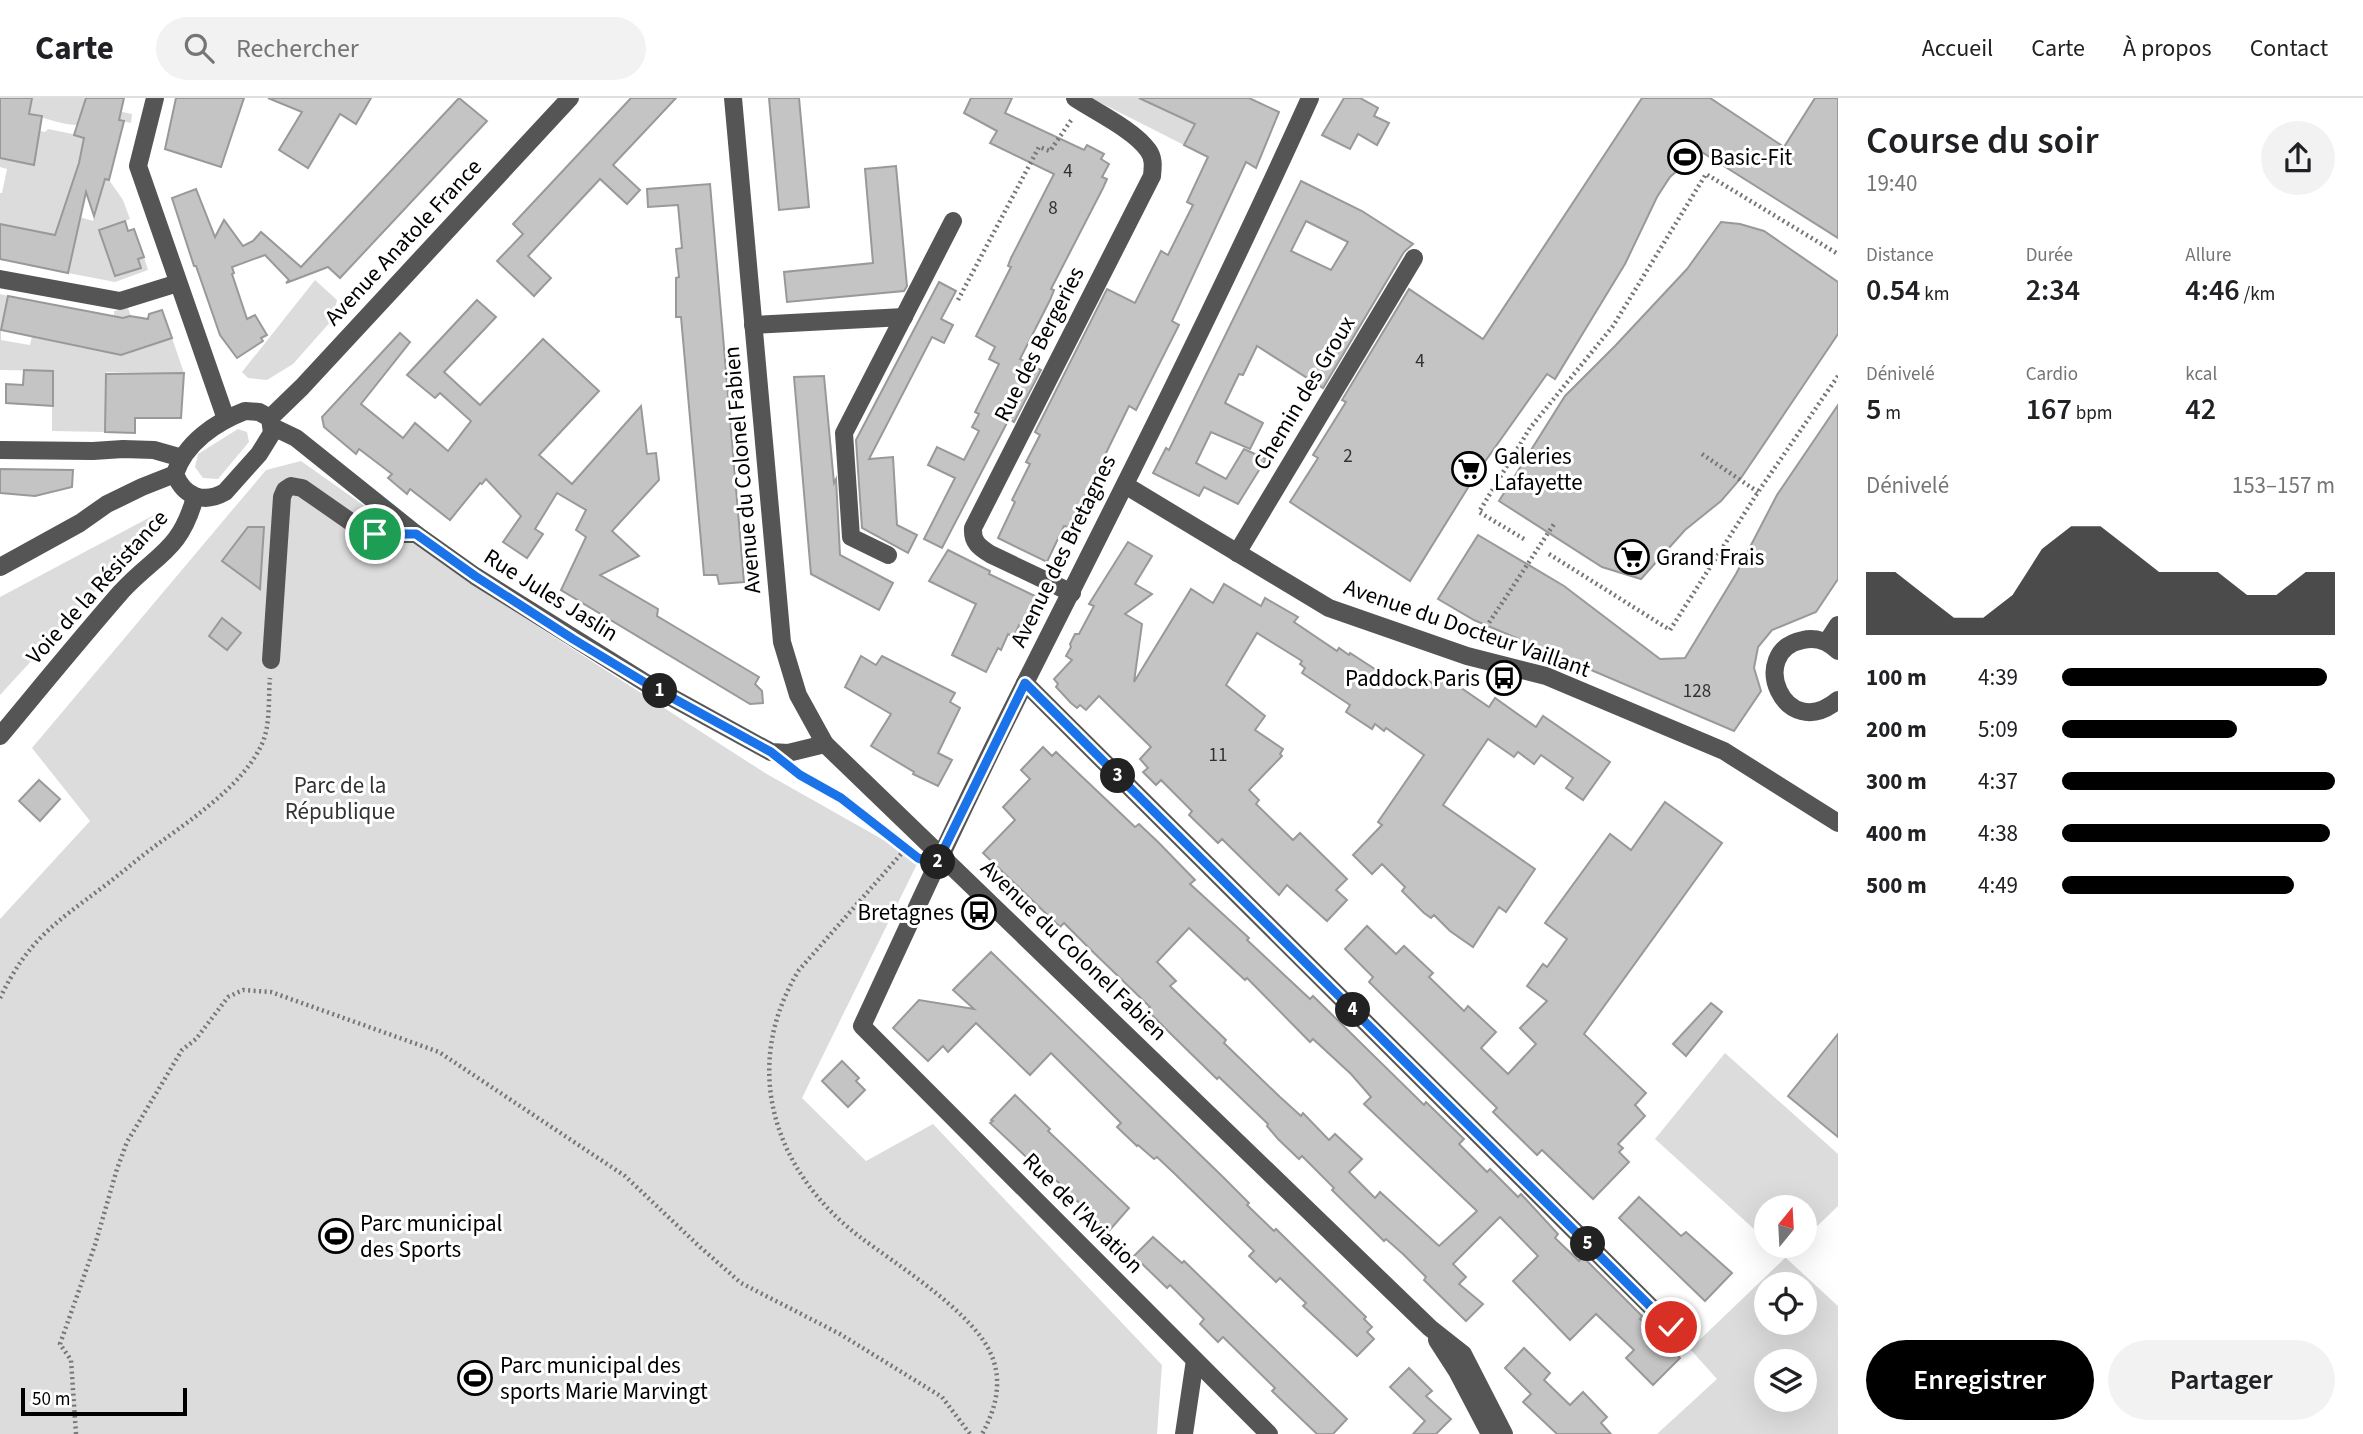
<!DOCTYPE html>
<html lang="fr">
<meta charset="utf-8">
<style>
:root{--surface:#fff;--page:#f2f2f2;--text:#202124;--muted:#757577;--line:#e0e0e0;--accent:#000}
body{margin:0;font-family:"Source Sans 3",sans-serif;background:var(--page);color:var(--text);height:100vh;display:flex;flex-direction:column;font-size:26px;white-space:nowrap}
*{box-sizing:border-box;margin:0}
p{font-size:23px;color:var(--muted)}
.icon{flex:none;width:38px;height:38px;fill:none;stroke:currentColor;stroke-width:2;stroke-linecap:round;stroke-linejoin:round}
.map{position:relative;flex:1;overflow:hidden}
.side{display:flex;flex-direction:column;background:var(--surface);width:525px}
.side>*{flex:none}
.needle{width:46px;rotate:18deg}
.tools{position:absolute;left:1754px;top:1097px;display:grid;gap:14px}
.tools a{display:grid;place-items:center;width:63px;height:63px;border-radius:50%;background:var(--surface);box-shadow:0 7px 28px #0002;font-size:35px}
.scale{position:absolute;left:21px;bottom:18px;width:166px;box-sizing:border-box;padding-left:7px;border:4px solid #000;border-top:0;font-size:19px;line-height:24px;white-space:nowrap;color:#000;-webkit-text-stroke:5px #fff;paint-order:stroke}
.pin{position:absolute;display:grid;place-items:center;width:60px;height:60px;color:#fff;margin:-30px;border:4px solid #fff;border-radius:50%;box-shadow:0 2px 7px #0007}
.km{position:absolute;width:35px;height:35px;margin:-18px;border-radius:50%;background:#222;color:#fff;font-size:19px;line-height:35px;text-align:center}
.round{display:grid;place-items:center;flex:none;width:74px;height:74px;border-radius:37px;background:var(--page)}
.summary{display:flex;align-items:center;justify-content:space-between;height:119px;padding:0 28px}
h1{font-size:38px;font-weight:600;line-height:52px}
.stats{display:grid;grid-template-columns:repeat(3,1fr);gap:10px;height:119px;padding:7px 28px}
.stats div{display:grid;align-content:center}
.stats b{font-size:30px;font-weight:600}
.stats small{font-size:19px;font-weight:400}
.stats p{font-size:19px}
.chart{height:196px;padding:14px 28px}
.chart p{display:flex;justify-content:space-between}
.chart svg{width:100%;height:126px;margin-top:7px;fill:var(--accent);opacity:.7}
.cta{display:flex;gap:14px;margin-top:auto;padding:14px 28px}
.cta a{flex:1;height:80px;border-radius:42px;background:var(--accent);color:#fff;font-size:28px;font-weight:600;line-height:80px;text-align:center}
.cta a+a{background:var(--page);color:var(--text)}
ul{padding:0 28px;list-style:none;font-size:23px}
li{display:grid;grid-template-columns:112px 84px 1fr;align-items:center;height:52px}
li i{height:18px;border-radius:9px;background:var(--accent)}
header{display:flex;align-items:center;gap:42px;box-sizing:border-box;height:98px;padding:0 35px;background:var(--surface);border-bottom:2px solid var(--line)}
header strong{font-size:33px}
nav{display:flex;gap:38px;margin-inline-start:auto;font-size:24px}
.search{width:490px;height:63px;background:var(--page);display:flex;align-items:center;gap:18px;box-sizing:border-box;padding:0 24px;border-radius:38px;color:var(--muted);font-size:26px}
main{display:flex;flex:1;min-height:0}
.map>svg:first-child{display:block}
.green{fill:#dcdcdc;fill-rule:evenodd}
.building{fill:#c4c4c4;stroke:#999;stroke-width:2;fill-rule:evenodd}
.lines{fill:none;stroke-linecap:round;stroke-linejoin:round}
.path{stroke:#777;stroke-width:4.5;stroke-dasharray:2 3.5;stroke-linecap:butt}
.minor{stroke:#555;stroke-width:18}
.route-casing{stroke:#fff;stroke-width:14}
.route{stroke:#1a73e8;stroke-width:9}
.labels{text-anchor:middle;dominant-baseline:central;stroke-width:6;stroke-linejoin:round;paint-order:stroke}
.number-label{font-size:19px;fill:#313131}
.poi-label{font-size:23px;fill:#000;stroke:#fff;text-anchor:start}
.street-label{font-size:23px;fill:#000;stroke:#fff}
.park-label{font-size:23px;fill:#333;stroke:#fff}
</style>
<header>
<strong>Carte</strong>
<div class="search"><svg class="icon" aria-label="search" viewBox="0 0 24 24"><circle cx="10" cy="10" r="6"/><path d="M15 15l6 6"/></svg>Rechercher</div>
<nav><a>Accueil</a><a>Carte</a><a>À propos</a><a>Contact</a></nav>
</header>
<main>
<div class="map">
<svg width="1838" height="1336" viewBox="0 0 1838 1336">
<rect width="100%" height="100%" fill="#fff"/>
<!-- green -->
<g class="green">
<path d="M32,0H86L85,6L132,16L131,25C110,20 101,26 81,27C63,28 44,19 26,15Z"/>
<path d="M1091,0H1143L1174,16L1183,0L1202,11L1184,47Z"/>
<path d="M10,27L45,34L48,31L92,40L93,37L119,42L117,50L102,47L77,75L109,82L123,102L130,121L99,132L115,178L140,170L138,161L144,159L148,172L115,184L68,175L75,142L54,165L53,172L30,168L31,161L22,131L15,164L0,162V95H2L7,71L0,69V60H3ZM75,79L103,89L93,123L63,114Z"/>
<path d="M315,182L337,202L333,221L293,266L267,282L248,280L242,274Z"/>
<path d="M0,196L8,198L1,232V242L30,247L39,209L37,240L84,250L91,221L114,219V213L128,210L142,250L172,240L184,275L106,274L105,334L52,333V273L0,272Z"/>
<path d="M238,331L247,334L249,344L218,381L203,380L195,369L198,356Z"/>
<path d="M301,363L503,506L765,675L919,762L802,1000L866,1063L933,1026L1162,1267L1157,1336H0V821L90,723L32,650L266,372Z"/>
<path d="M156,416L141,443L0,597V499Z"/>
<path d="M1725,955L1838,1056V1108L1804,1141V1110H1766V1142L1655,1041Z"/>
<path d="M1772,1148H1797L1786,1160L1838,1208V1336H1657L1717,1281L1690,1251L1785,1160ZM1804,1186V1225H1766V1186ZM1766,1264H1804V1302H1766Z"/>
</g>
<!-- building -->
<g class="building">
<path d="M0,0H32L29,16L42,18L34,67L0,60Z"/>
<path d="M86,0H124L119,22L124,23L109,82L105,81L94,118L86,94L68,175L0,161V126L55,137L79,65L84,40L74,37Z"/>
<path d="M176,0H244L221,69L165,51Z"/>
<path d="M268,0H371L356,26L340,16L308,70L279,52L302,14Z"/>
<path d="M459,0L487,23L340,180L328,169L286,185L289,182L265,157L232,169L234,175L232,176L247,221L255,217L267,237L261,240L263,243L237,260L220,237L196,168H194L172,100L196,91L215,139L224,122L243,148L253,143L261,134L301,169Z"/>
<path d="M631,0H676L613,67L640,92L627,106L600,81L528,158L551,180L534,198L497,163L523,136L513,126Z"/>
<path d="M769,0H799L809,109L779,112Z"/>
<path d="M971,0H1012L1005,15L1084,52L1087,47L1104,56L1101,61L1109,66L1102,79L1107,81L1103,90L1051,191L1054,192L1050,202L1020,261L1041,272L1014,324L1009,321L942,450L924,441L955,380L928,367L937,349L964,362L979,333L972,329L979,316L975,314L999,266L989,261L995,249L976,238L1011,169L1008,168L1011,160L1054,76L990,45L997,33L964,15Z"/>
<path d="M1139,0H1249L1279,14L1256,70L1246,64L1172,223L1179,227L1136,312L1129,308L1086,396L1068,429L1064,428L1047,464L998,440L1015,404L1012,402L1030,366L1026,364L1040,337L1035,334L1107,191L1135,205L1161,153L1168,157L1193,107L1187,104L1208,59L1184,47L1195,26Z"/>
<path d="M1344,0H1360L1378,10L1374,18L1389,25L1377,47L1358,36L1350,51L1322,37Z"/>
<path d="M1642,0H1710L1784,49L1815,0H1838V140L1700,53L1670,79L1657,99L1625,166L1555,281L1547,276L1479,372L1410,483L1290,404L1318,360L1313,357L1346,304L1342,302L1409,191L1483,241Z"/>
<path d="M896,68L907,188L904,193L787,204L784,174L873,165L865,71Z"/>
<path d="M1301,83L1362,113L1413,146L1404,154L1323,290L1257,248L1243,277L1239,276L1225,305L1263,325L1250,351L1211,334L1196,365L1226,381L1244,351L1266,361L1238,406L1204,389L1199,398L1153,375L1166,350L1169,352ZM1306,123L1348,144L1331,172L1291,153Z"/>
<path d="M710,86L744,484L719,486L717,477H704L681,219H676V180L679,179L676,151L682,150L678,107L648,109L647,91Z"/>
<path d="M125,123L128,133L134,131L144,159L138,161L141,170L115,178L99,132Z"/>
<path d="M1721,124L1740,126L1764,133L1838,184V236L1741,380L1721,403L1685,432L1641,481L1602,469L1499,403L1565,298L1615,248L1687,171Z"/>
<path d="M939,184L956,193L941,221L953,227L944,245L932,239L869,361L893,359L897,427L917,437L908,455L862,430L856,342Z"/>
<path d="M8,198L123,220L130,218L148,221L149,216L162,212L172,240L121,257L1,232Z"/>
<path d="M477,202L496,219L444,274L480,307L543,241L599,293L539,357L572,386L641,308L647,356L656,355L659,382L612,433L639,458L600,477L658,511L657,518L759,579L755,586L762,593L763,605L750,606L561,492L586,439L576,432L586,412L557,395L535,431L543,436L527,460L503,444L521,418L486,381L482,386L480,385L450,422L410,391L407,396L388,380L392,376L359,351L356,356L324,329L322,319L400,235L410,244L361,306L403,340L415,325L448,353L471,323L440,295L435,300L407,277Z"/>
<path d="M24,272L53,273V308L6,305V286L23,287Z"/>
<path d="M184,275L181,320H135V335L105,334L106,276Z"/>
<path d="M824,278L834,385L836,381L840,457L893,485L879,512L811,476L794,279Z"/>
<path d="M1838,307V481L1816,514L1772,532L1758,549L1754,570L1761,593L1734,633L1474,522L1438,501L1478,437L1564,488L1660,561L1685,560L1736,476L1777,397Z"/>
<path d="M0,371L73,372L72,389L35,398L0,395Z"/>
<path d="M248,429H264L260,491L222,463Z"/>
<path d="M1128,444L1152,458L1135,486L1152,496L1125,516L1142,526L1134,584L1191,491L1213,505L1224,486L1261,508L1265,500L1298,519L1294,524L1337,553L1339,550L1349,557L1350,555L1401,588L1410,576L1422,584L1424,580L1437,588L1442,581L1452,587L1454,585L1489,609L1495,600L1536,629L1543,618L1610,664L1583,702L1566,690L1573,680L1541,657L1534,666L1518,654L1514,659L1488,641L1443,707L1535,771L1506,814L1499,809L1473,849L1450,833L1434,817L1431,820L1424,815L1402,793L1405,789L1382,766L1372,776L1353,757L1382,727L1378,724L1424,657L1386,630L1384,633L1375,626L1372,631L1346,614L1350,607L1302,575L1305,570L1300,566L1302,563L1257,535L1226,587L1265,618L1255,632L1283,651L1280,656L1282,658L1249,692L1259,702L1256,706L1293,742L1300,735L1347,781L1336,792L1347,802L1327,823L1287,787L1279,797L1222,741L1218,745L1189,717L1192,713L1161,682L1156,687L1143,674L1148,670L1140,661L1151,649L1099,598L1086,612L1080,607L1077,610L1071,605L1056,589L1058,586L1054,581L1072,562L1066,558L1071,549L1070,546L1075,536H1079L1094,508L1089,506Z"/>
<path d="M948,452L990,473L989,476L1037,499L1040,509L1029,532L1019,527L1014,539L1008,536L1001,552L998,550L986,574L952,557L976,506L929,483Z"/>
<path d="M222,520L241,535L227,552L209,538Z"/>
<path d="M861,558L876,567L882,558L955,595L950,604L960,610L938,655L952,662L938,688L913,676L914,674L871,648L891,616L845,589Z"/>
<path d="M1043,649L1052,658L1056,654L1135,729L1139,726L1158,744L1195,782L1190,786L1249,840L1247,842L1310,901L1313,898L1424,1007L1426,1004L1464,1041L1459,1046L1487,1074L1490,1071L1518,1099L1521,1096L1558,1136L1555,1140L1579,1163L1583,1159L1642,1218L1640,1221L1680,1260L1653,1287L1626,1260L1634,1252L1596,1216L1570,1242L1513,1183L1538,1158L1500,1119L1453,1166L1466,1179L1459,1186L1483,1206L1466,1223L1424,1182L1426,1179L1403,1156L1386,1141L1384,1143L1332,1092L1334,1090L1302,1058L1299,1061L1278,1041L1267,1028L1268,1026L1219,979L1217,981L1173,938L1147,912L1150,909L1090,851L1064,825L1060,829L983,755L1015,722L1003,709L1030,681L1021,672ZM1189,830L1245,882L1247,880L1310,944L1313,941L1351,976L1371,999L1364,1006L1477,1113L1439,1148L1380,1094L1375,1100L1349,1074L1362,1061L1335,1036L1329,1042L1303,1015L1301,1018L1280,999L1224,945L1226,942L1170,888L1176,883L1157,864Z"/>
<path d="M39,682L60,701L40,723L19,703Z"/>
<path d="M1665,704L1722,745L1584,936L1646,995L1635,1007L1645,1018L1618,1046L1623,1050L1619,1054L1629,1064L1593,1101L1542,1052L1537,1057L1493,1014L1497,1010L1369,884L1373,879L1345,851L1367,828L1396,856L1404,848L1433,875L1429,879L1464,913L1468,908L1496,934L1481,950L1508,976L1536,946L1520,930L1547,903L1527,888L1543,866L1547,869L1567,841L1545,825L1610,736L1631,752Z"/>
<path d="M991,854L1223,1079L1249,1105L1247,1107L1274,1133L1276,1131L1366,1219L1364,1221L1372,1229L1367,1234L1374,1241L1357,1258L1303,1208L1306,1205L1280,1180L1276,1184L1249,1158L1254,1153L1175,1076L1157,1059L1154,1061L1138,1047L1137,1048L1117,1029L1121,1025L1051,955L1030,977L976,925L948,954L943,948L928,963L893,930L919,902L974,911L953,892Z"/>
<path d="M1711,905L1722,914L1686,958L1673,946Z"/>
<path d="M1838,936V1039L1788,998Z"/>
<path d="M842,963L859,980L856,983L865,992L848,1009L822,983Z"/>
<path d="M1015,997L1050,1031L1048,1033L1129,1110L1108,1134L1100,1126L1097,1128L1085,1116L1088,1113L1075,1101L1056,1082L1053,1084L990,1025L993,1023L991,1022Z"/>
<path d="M1639,1099L1681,1138L1686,1134L1732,1175L1705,1203L1619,1120Z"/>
<path d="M1153,1139L1182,1165L1184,1163L1347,1321L1333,1336H1317L1272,1293L1275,1290L1223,1239L1218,1244L1200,1226L1204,1221L1170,1187L1167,1190L1134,1158Z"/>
<path d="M1524,1250L1550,1275L1544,1282L1570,1307L1583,1294L1607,1319L1601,1325L1611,1336H1557L1523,1304L1531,1296L1505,1270Z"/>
<path d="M1409,1270L1432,1293L1426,1298L1451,1321L1436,1336H1413L1425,1323L1390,1289Z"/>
</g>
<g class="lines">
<!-- path -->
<g class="path">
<path d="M958,202L1039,49L1050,53L1072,21"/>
<path d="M1702,356L1758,394"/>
<path d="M1524,441L1479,414L1530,330L1613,228L1706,76L1838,156"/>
<path d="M1549,456L1670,532L1758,394L1838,278"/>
<path d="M1477,543L1554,426"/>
<path d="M794,672L841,700L888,736"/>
<path d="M901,756L799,872C740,968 773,1073 860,1139C896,1166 967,1211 988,1250C1004,1279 997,1309 982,1336"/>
<path d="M0,900C28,842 54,826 103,789C123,774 142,757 162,743C196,718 242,687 261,648C271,628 268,601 270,580"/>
<path d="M76,1336L71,1262L60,1246L95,1147L117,1071L127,1044L182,952L196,941L228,899L243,892L271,894L439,954L625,1078L700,1149L741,1185L840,1236L942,1299L970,1336"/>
</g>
<!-- minor -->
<g class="minor">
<path d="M155,0L138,68L226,321"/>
<path d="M733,0L782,544L798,597L825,646L1430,1230L1463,1256L1504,1336"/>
<path d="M0,181L120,203L178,185"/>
<path d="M753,227L904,219"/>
<path d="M245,313L259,314L270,320L272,335L259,356L225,394C204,406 184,399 175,376C185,345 216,324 245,313Z"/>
<path d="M270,320L302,289L570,0"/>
<path d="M273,329L296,340L416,436L475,478L649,587L771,654L788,655L825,646"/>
<path d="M0,352L93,353L123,351L154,352L182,360"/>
<path d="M1125,387L1329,510L1467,558L1546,578L1724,653L1838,725"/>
<path d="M1237,455L1414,160"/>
<path d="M888,457L851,439L844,335L953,123"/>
<path d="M0,469L80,425L107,406L142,389L175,376"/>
<path d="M1072,495L990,456C979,449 972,444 973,430L1152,78C1153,68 1154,60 1148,52C1134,32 1096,14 1075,0"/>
<path d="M1827,544L1838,527"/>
<path d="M1838,553C1829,544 1816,539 1803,542C1746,553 1784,647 1838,602"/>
<path d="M271,562L282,399L285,392L291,388L302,390L361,431L375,436H416"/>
<path d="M1025,585L1671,1229"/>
<path d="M0,638C40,590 80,541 121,494C156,456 180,454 195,399"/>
<path d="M1437,1242L1457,1273L1490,1336"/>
<path d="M1184,1336L1195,1262"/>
<path d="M1269,1336L862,928C915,813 968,698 1025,585C1123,391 1221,197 1310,0"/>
</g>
</g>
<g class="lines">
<!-- route casing -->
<g class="route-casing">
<path id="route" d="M375,436H416L475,478L573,541L649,587L771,654L800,677L841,700L918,760L936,767L1025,585L1671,1229"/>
</g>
<!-- route -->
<use href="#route" class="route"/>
</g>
<!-- icons -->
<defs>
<g id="stadium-ring" transform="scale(1.75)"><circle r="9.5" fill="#fff" stroke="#000" stroke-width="1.5"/><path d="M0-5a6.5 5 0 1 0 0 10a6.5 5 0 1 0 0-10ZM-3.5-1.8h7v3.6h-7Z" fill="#000"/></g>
<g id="supermarket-ring" transform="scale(1.75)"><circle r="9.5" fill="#fff" stroke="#000" stroke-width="1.5"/><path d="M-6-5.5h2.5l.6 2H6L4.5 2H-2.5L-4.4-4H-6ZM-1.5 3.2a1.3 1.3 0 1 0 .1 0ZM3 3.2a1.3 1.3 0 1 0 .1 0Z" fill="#000"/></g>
<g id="bus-ring" transform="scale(1.75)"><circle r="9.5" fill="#fff" stroke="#000" stroke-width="1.5"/><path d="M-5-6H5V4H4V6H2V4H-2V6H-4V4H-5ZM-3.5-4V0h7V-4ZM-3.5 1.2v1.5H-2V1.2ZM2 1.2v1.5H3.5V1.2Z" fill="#000"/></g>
</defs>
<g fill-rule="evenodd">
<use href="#stadium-ring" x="1685" y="59"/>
<use href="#supermarket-ring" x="1469" y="371"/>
<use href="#supermarket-ring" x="1632" y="459"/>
<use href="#bus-ring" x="1504" y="580"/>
<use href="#bus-ring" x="979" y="814"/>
<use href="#stadium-ring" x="336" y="1138"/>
<use href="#stadium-ring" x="475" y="1280"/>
</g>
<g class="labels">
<!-- number labels -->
<g class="number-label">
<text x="1068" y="73">4</text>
<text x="1053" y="110">8</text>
<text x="1420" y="263">4</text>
<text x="1348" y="358">2</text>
<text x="1697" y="593">128</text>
<text x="1218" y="657">11</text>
</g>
<!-- poi labels -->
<g class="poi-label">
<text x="1710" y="59">Basic-Fit</text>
<text x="1494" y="358">Galeries<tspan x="1494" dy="26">Lafayette</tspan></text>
<text x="1656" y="459">Grand Frais</text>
<text x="1480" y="580" text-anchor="end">Paddock Paris</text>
<text x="954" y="814" text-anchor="end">Bretagnes</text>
<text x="360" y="1125">Parc municipal<tspan x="360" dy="26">des Sports</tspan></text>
<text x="500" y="1267">Parc municipal des<tspan x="500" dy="26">sports Marie Marvingt</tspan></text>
</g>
<!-- street labels -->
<g class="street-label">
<text transform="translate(403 144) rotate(-47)">Avenue Anatole France</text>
<text transform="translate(1039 246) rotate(-63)">Rue des Bergeries</text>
<text transform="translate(1304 295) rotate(-59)">Chemin des Groux</text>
<text transform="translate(742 372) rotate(-95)">Avenue du Colonel Fabien</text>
<text transform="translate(1063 453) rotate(-64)">Avenue des Bretagnes</text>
<text transform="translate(97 489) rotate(-48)">Voie de la Résistance</text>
<text transform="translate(551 497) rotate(32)">Rue Jules Jaslin</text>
<text transform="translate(1467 530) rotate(19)">Avenue du Docteur Vaillant</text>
<text transform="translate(1074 852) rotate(44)">Avenue du Colonel Fabien</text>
<text transform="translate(1083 1115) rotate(45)">Rue de l'Aviation</text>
</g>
<!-- park labels -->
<g class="park-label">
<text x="340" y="687">Parc de la<tspan x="340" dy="26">République</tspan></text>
</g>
</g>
</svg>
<div class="tools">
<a><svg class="needle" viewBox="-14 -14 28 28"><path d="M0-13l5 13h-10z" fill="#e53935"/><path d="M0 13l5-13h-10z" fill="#757577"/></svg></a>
<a><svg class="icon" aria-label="locate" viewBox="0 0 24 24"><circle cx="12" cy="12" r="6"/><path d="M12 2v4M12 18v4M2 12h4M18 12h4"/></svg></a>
<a><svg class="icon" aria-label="layers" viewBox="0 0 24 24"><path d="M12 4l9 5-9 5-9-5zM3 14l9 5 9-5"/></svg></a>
</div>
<div class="scale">50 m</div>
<div class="pin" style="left:375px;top:436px;background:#1e9e55"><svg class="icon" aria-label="arrive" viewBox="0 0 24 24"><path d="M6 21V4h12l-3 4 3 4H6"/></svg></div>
<div class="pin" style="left:1671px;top:1229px;background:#d93025"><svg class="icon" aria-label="check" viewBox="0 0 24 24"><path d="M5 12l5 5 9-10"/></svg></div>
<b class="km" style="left:660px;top:593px">1</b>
<b class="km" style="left:938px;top:764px">2</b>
<b class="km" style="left:1118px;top:678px">3</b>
<b class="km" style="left:1353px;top:912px">4</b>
<b class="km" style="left:1588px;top:1146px">5</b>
</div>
<section class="side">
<div class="summary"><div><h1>Course du soir</h1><p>19:40</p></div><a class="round"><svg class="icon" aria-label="share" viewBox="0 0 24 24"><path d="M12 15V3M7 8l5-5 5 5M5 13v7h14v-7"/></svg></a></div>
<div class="stats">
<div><p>Distance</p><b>0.54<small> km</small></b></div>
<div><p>Durée</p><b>2:34</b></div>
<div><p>Allure</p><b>4:46<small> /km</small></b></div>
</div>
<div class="stats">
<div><p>Dénivelé</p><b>5<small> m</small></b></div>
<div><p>Cardio</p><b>167<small> bpm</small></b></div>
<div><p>kcal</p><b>42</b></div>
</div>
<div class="chart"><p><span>Dénivelé</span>153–157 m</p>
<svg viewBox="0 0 160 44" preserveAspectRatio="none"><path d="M0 44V22L10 22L20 30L30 38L40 38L50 30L60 14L70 6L80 6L90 14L100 22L110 22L120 22L130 30L140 30L150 22L160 22V44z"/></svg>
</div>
<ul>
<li><b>100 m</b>4:39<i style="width:97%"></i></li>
<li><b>200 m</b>5:09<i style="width:64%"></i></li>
<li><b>300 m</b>4:37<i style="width:100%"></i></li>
<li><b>400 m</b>4:38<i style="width:98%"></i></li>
<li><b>500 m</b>4:49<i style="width:85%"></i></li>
</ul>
<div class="cta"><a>Enregistrer</a><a>Partager</a></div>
</section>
</main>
